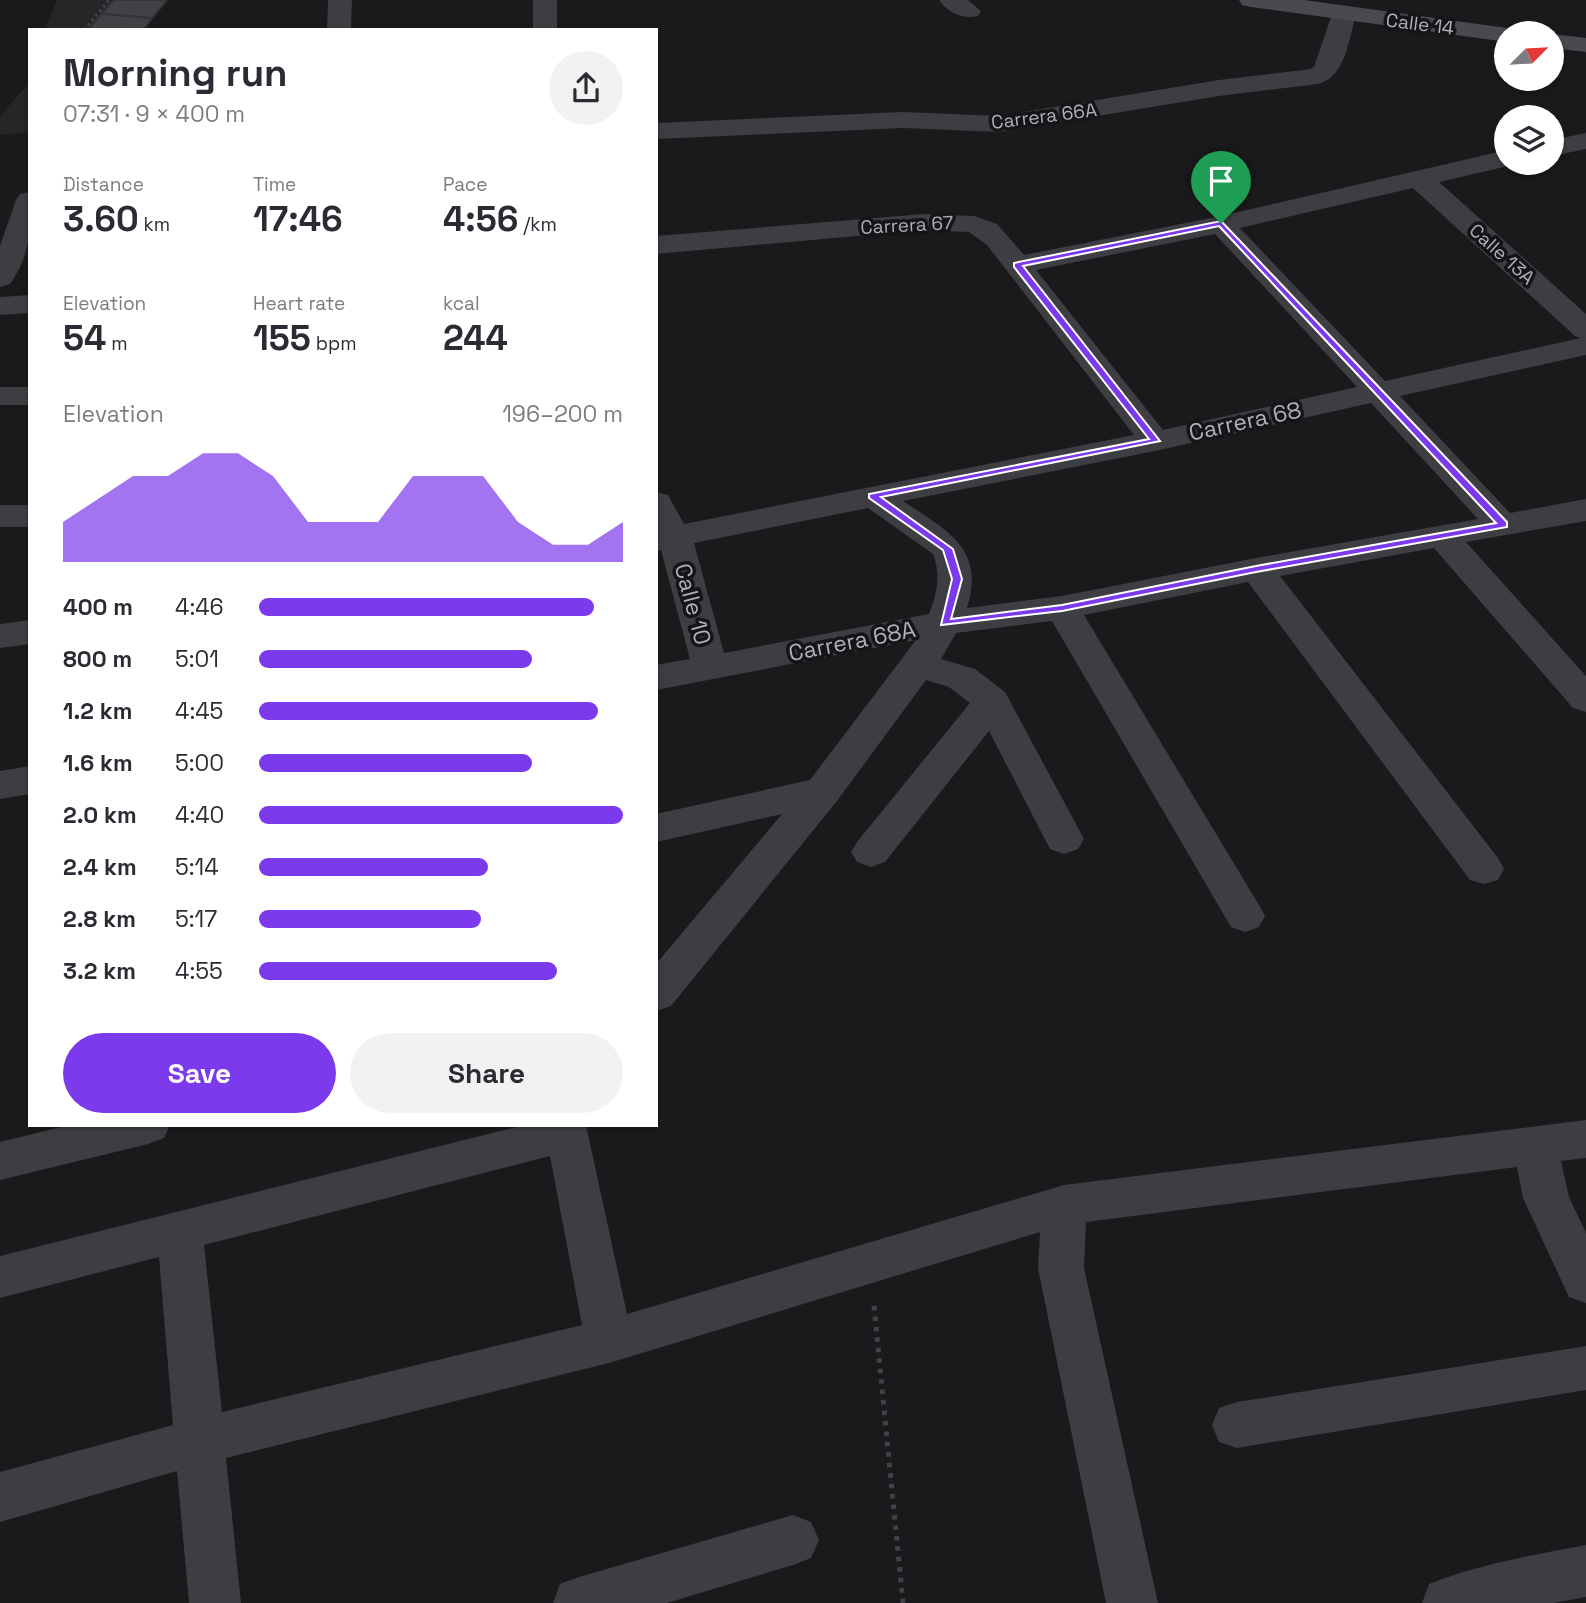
<!DOCTYPE html>
<meta charset="utf-8">
<style>
:root{--surface:#fff;--page:#f2f2f3;--text:#2b2b33;--muted:#7c7c81;--accent:#7c3aed}
body{margin:0;font-family:"Space Grotesk",sans-serif;background:var(--page);color:var(--text);height:100vh;display:flex;flex-direction:column;font-size:26px;white-space:nowrap}
*{box-sizing:border-box;margin:0}
p{font-size:23px;color:var(--muted)}
.icon{flex:none;width:38px;height:38px;fill:none;stroke:currentColor;stroke-width:2;stroke-linecap:round;stroke-linejoin:round}
.map{position:relative;flex:1;overflow:hidden}
.details{position:absolute;left:28px;top:28px;width:630px;height:1099px;display:flex;flex-direction:column;background:var(--surface);border-radius:0px;box-shadow:0 2px 5px #0004}
.details>*{flex:none}
.needle{width:46px;rotate:66deg}
.controls{position:absolute;left:1494px;top:21px;display:grid;gap:14px}
.controls a{display:grid;place-items:center;width:70px;height:70px;border-radius:50%;background:var(--surface);box-shadow:0 2px 5px #0004;font-size:35px}
.pin{position:absolute;display:grid;place-items:center;width:60px;height:60px;color:#fff;margin:-72px -30px;border-radius:50% 50% 50% 0;rotate:-45deg;box-shadow:0 0 7px #0007}
.pin .icon{rotate:45deg}
.round{display:grid;place-items:center;flex:none;width:74px;height:74px;border-radius:37px;background:var(--page)}
.headline{display:flex;align-items:center;justify-content:space-between;height:119px;padding:0 35px}
h1{font-size:38px;font-weight:700;line-height:52px}
.stats{display:grid;grid-template-columns:repeat(3,1fr);gap:10px;height:119px;padding:7px 35px}
.stats div{display:grid;align-content:center}
.stats b{font-size:35px;font-weight:700}
.stats small{font-size:19px;font-weight:400}
.stats p{font-size:19px}
.chart{height:196px;padding:14px 35px}
.chart p{display:flex;justify-content:space-between}
.chart svg{width:100%;height:126px;margin-top:7px;fill:var(--accent);opacity:.7}
.cta{display:flex;gap:14px;margin-top:auto;padding:14px 35px}
.cta a{flex:1;height:80px;border-radius:42px;background:var(--accent);color:#fff;font-size:28px;font-weight:700;line-height:80px;text-align:center}
.cta a+a{background:var(--page);color:var(--text)}
ul{padding:0 35px;list-style:none;font-size:23px}
li{display:grid;grid-template-columns:112px 84px 1fr;align-items:center;height:52px}
li i{height:18px;border-radius:9px;background:var(--accent)}
.map>svg:first-child{display:block}
.built{fill:#262628}
.building{fill:#414245;stroke:#343437;stroke-width:2}
.lines{fill:none;stroke-linecap:round;stroke-linejoin:round}
.path-far1{stroke:#414247;stroke-width:3.5;stroke-dasharray:2.5 3.5;stroke-linecap:butt}
.path{stroke:#414247;stroke-width:5;stroke-dasharray:4.5 6;stroke-linecap:butt}
.street{fill:#3d3d42;fill-rule:evenodd}
.secondary{fill:#494a50;fill-rule:evenodd}
.route{fill:#7c3aed;stroke:#fff;stroke-width:2;fill-rule:evenodd}
.labels{text-anchor:middle;dominant-baseline:central;stroke-width:7;stroke-linejoin:round;paint-order:stroke}
.far-street-label{font-size:19px;fill:#adafba;stroke:#151517}
.street-label{font-size:23px;fill:#adafba;stroke:#151517}
</style>
<div class="map">
<svg width="1586" height="1603" viewBox="0 0 1586 1603">
<rect width="100%" height="100%" fill="#1a1a1c"/>
<!-- built -->
<g class="built">
<path d="M57,0H167L143,30L45,29Z"/>
<path d="M30,82V132L0,135V116Z"/>
</g>
<!-- building -->
<g class="building">
<path d="M114,0H167L152,18L101,14Z"/>
<path d="M101,14L152,18L143,30H88Z"/>
</g>
<g class="lines">
<!-- path-far1 -->
<path class="path-far1" d="M84,30L109,0"/>
<!-- path -->
<path class="path" d="M874,1306L903,1603"/>
<!-- street -->
<g class="street">
<path d="M328,0H352L351,30H327Z"/>
<rect x="533" y="0" width="24" height="30"/>
<path d="M939,0H968L981,11L978,16C963,20 947,12 939,0Z"/>
<path d="M1344,7L1353,9L1356,14C1349,38 1346,77 1318,84L1219,96L999,132L903,128L656,139V123L903,112L999,116L1219,80L1311,69L1314,67L1332,14L1335,9Z"/>
<path d="M1586,133V149L1552,156V140Z"/>
<path d="M1507,150V163L1517,164L1439,182L1586,314V355L1400,396L1510,513L1586,499V521L1466,542L1586,676V712L1573,708L1434,548L1280,576L1498,858L1504,869L1498,880L1484,884L1470,880L1248,582L1084,615L1259,905L1265,916L1259,927L1245,932L1231,927L1052,621L956,633L941,659L975,669L1005,692L1084,839L1078,849L1064,854L1050,849L989,731L885,862L871,867L857,862L851,852L857,842L970,703L949,687L926,680L837,801L671,1006L656,1011V964L782,814L656,842V814L810,780L916,640L656,690V665L690,659L661,550L656,551V492L668,495L684,524L1134,435L987,245L969,232L924,230L656,254V236L924,214L974,216L997,224L1024,255L1221,216ZM1413,188L1575,336L1581,338L1385,381L1240,228ZM1215,234L1357,387L1163,430L1036,270ZM1371,403L1478,519L1256,558L1062,596L967,608C986,548 946,530 903,501L1155,451ZM868,508L933,554C941,575 937,594 929,614L724,653L694,543Z"/>
<path d="M30,192C30,228 32,253 10,284L0,287V246L16,200L20,194Z"/>
<path d="M30,295V313L0,315V297Z"/>
<rect x="0" y="387" width="30" height="18"/>
<rect x="0" y="505" width="30" height="22"/>
<path d="M30,620V644L0,648V624Z"/>
<path d="M30,766V794L0,799V771Z"/>
<path d="M1586,1120V1158L1561,1161L1569,1197L1586,1233V1303L1569,1297L1523,1198L1517,1167L1086,1222L1084,1268L1158,1603H1106L1038,1268L1040,1232L609,1363L226,1458L241,1603H189L177,1471L0,1522V1472L173,1425L159,1257L0,1298V1256L524,1125H586L627,1314L1064,1185ZM550,1156L582,1325L222,1412L204,1245Z"/>
<path d="M69,1125H170L164,1138L148,1144L0,1180V1142Z"/>
<path d="M1586,1346V1390L1237,1448L1219,1442L1212,1425L1219,1408L1237,1402Z"/>
<path d="M793,1515L811,1522L819,1540L811,1558L793,1565L667,1603H553L560,1584L579,1577Z"/>
<path d="M1586,1545V1597L1553,1603H1422L1429,1584C1479,1564 1533,1555 1586,1545Z"/>
</g>
<!-- secondary -->
<g class="secondary">
<path d="M1239,0H1304L1507,28L1518,33H1507V42L1251,7L1242,5Z"/>
<path d="M1552,34L1586,38V52L1552,48Z"/>
</g>
</g>
<!-- route -->
<path class="route" d="M1221,221L1507,522V527L1256,572L1062,611L941,625L952,579L943,550L869,498V494L1149,439L1014,267V263ZM1219,226L1496,523L1256,566L1062,605L951,619L962,579L953,549L881,497L1160,441L1023,266Z"/>
<g class="labels">
<!-- far-street labels -->
<g class="far-street-label">
<text transform="translate(1420 24) rotate(7)">Calle 14</text>
<text transform="translate(1044 116) rotate(-7)">Carrera 66A</text>
<text transform="translate(907 225) rotate(-3)">Carrera 67</text>
<text transform="translate(1502 254) rotate(42)">Calle 13A</text>
</g>
<!-- street labels -->
<g class="street-label">
<text transform="translate(1245 421) rotate(-12)">Carrera 68</text>
<text transform="translate(693 604) rotate(75)">Calle 10</text>
<text transform="translate(852 641) rotate(-11)">Carrera 68A</text>
</g>
</g>
</svg>
<div class="controls">
<a><svg class="needle" viewBox="-14 -14 28 28"><path d="M0-13l5 13h-10z" fill="#e53935"/><path d="M0 13l5-13h-10z" fill="#7c7c81"/></svg></a>
<a><svg class="icon" aria-label="layers" viewBox="0 0 24 24"><path d="M12 4l9 5-9 5-9-5zM3 14l9 5 9-5"/></svg></a>
</div>
<div class="pin" style="left:1221px;top:223px;background:#1e9e55"><svg class="icon" aria-label="arrive" viewBox="0 0 24 24"><path d="M6 21V4h12l-3 4 3 4H6"/></svg></div>
<section class="details">
<div class="headline"><div><h1>Morning run</h1><p>07:31 · 9 × 400 m</p></div><a class="round"><svg class="icon" aria-label="share" viewBox="0 0 24 24"><path d="M12 15V3M7 8l5-5 5 5M5 13v7h14v-7"/></svg></a></div>
<div class="stats">
<div><p>Distance</p><b>3.60<small> km</small></b></div>
<div><p>Time</p><b>17:46</b></div>
<div><p>Pace</p><b>4:56<small> /km</small></b></div>
</div>
<div class="stats">
<div><p>Elevation</p><b>54<small> m</small></b></div>
<div><p>Heart rate</p><b>155<small> bpm</small></b></div>
<div><p>kcal</p><b>244</b></div>
</div>
<div class="chart"><p><span>Elevation</span>196–200 m</p>
<svg viewBox="0 0 160 44" preserveAspectRatio="none"><path d="M0 44V30L10 22L20 14L30 14L40 6L50 6L60 14L70 30L80 30L90 30L100 14L110 14L120 14L130 30L140 38L150 38L160 30V44z"/></svg>
</div>
<ul>
<li><b>400 m</b>4:46<i style="width:92%"></i></li>
<li><b>800 m</b>5:01<i style="width:75%"></i></li>
<li><b>1.2 km</b>4:45<i style="width:93%"></i></li>
<li><b>1.6 km</b>5:00<i style="width:75%"></i></li>
<li><b>2.0 km</b>4:40<i style="width:100%"></i></li>
<li><b>2.4 km</b>5:14<i style="width:63%"></i></li>
<li><b>2.8 km</b>5:17<i style="width:61%"></i></li>
<li><b>3.2 km</b>4:55<i style="width:82%"></i></li>
</ul>
<div class="cta"><a>Save</a><a>Share</a></div>
</section>
</div>
